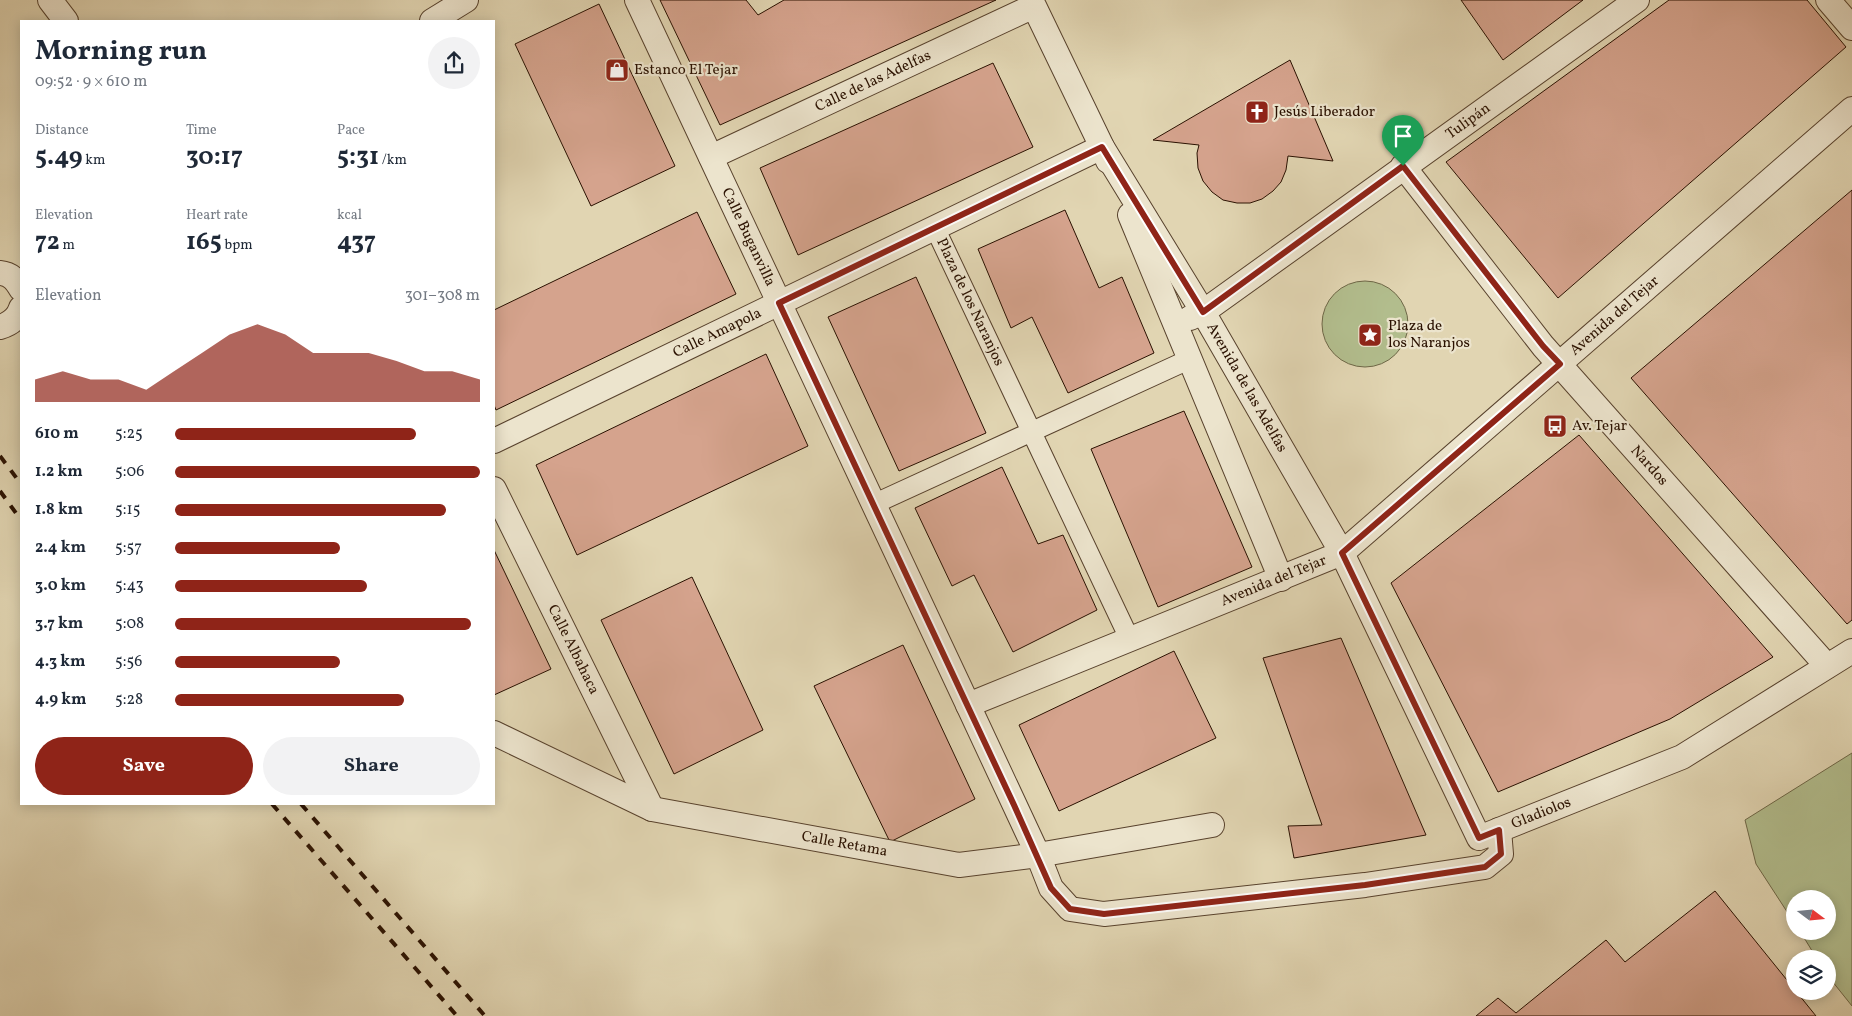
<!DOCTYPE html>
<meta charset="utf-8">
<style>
:root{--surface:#fff;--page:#f2f2f3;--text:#1f2937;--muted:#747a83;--accent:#8f2418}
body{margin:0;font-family:Vollkorn,serif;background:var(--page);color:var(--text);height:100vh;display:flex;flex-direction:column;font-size:19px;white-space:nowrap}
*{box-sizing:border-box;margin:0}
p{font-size:16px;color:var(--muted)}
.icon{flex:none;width:28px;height:28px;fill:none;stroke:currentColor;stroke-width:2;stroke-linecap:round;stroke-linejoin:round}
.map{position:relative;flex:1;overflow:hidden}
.panel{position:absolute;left:20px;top:20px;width:475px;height:785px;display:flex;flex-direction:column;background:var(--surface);border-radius:0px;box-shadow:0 2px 12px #0003}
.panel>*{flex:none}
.needle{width:32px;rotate:106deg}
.tools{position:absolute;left:1786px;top:890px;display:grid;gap:10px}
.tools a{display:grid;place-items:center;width:50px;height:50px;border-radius:50%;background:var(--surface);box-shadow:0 2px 12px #0003;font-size:25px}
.pin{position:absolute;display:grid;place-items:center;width:42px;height:42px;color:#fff;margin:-51px -21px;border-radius:50% 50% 50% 0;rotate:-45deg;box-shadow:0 0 5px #0007}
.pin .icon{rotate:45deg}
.round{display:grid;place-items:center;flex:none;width:52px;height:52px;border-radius:26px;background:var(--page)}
.summary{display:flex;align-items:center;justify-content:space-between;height:85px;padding:0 15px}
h1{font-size:28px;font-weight:700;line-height:38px}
.stats{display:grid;grid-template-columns:repeat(3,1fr);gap:8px;height:85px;padding:5px 15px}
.stats div{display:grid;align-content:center}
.stats b{font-size:25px;font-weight:700}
.stats small{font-size:14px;font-weight:400}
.stats p{font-size:14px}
.chart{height:140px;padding:10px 15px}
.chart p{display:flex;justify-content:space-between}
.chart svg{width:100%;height:90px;margin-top:5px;fill:var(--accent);opacity:.7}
.action{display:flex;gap:10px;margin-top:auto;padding:10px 15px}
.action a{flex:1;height:58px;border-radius:30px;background:var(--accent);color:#fff;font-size:20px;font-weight:700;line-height:58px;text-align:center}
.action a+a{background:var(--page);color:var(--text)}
ul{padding:0 15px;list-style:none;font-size:16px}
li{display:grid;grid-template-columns:80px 60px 1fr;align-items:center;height:38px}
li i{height:12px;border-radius:6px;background:var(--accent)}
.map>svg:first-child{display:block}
.green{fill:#b2bd8d;stroke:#6e6747}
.building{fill:#d5a38d;stroke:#2a1101}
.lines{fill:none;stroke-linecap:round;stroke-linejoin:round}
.pedestrian-casing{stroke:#58422d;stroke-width:21}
.minor-casing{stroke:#58422d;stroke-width:26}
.pedestrian{stroke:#ece4cd;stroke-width:19}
.minor{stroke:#ece4cd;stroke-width:24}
.rail{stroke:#2a1101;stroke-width:4;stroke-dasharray:9 9;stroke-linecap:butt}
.route-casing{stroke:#fff;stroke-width:10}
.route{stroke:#8f2418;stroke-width:6}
.labels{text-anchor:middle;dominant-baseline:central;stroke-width:4.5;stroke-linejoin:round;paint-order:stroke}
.poi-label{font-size:15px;fill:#2a1101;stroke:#ece4cd;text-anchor:start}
.street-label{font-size:15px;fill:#2a1101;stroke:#ece4cd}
</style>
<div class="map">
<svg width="1852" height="1016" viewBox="0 0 1852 1016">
<rect width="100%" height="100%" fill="#e1d5b2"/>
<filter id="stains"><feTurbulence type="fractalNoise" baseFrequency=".004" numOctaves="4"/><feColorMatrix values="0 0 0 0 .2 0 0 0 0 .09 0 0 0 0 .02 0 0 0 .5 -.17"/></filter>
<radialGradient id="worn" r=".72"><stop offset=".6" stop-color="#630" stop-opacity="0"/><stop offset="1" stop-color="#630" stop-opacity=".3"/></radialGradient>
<!-- green -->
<g class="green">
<circle cx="1365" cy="324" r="43"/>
<path d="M1852,753V1006L1828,976V959H1817L1800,931H1828V899H1795V924L1756,864L1745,820Z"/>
</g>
<!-- building -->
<g class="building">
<path d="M660,0H746L758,15L784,0H996L720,125Z"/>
<path d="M1461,0H1583L1503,60Z"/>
<path d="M1669,0H1807L1846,47L1558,298L1446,162Z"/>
<path d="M599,4L675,166L591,206L515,44Z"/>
<path d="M1290,60L1333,161L1288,156L1286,170L1281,182L1273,191L1262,199L1250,203H1237L1223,200L1212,192L1203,181L1198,168L1197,153L1199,145L1153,140Z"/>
<path d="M993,63L1033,147L798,255L760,168Z"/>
<path d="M1852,190V620L1847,624L1631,378Z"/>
<path d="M1065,210L1099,288L1122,277L1154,353L1068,393L1032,317L1011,328L978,249Z"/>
<path d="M697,212L736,294L496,410L494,405V310Z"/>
<path d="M916,277L986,433L899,471L828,317Z"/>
<path d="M766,354L808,446L577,555L536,465Z"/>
<path d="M1184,411L1252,567L1158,607L1091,449Z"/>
<path d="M1579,435L1773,657L1670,719L1498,792L1391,583Z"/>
<path d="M1002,467L1038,544L1063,535L1097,610L1013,652L974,575L952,586L915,508Z"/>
<path d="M494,550L551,669L494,695Z"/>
<path d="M692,577L763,730L674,774L601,620Z"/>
<path d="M1341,638L1426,835L1294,858L1288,826L1322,825L1263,658Z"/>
<path d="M903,645L975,799L890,842L814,686Z"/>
<path d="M1174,651L1216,738L1059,811L1019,725Z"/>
<path d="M1715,891L1816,1016H1476L1498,998L1516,1013L1606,940L1625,962Z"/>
</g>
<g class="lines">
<!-- pedestrian casing -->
<g class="pedestrian-casing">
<g id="pedestrian">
<path id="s1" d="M935,228L1130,640"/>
<path d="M874,504L1190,359"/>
</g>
</g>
<!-- minor casing -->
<g class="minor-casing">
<g id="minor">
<path d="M50,0L66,21"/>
<path id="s2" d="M637,0L968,705L1038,855L1051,888L1070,909L1104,914L1365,885L1485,867L1501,854L1499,830"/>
<path d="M1828,0L1852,28"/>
<path d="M432,21L466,0"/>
<path id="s3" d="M711,157L1034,6L1102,147L1203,312L1342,553L1479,838L1682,757L1852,651"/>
<path id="s4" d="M1403,166L1543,346L1827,666"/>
<path d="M1130,215L1281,579"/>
<path d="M0,273C11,274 16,280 21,289"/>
<path id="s5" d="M1190,318L1203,312L1637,0"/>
<path d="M0,327C10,324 18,318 21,308"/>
<path id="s6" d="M494,441L1102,147L1108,161"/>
<path id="s7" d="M494,489L652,809"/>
<path id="s8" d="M968,705L1342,553L1852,109"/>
<path id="s9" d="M494,733L652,809L959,865L1038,855L1212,825"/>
</g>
</g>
<!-- pedestrian -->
<use href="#pedestrian" class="pedestrian"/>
<!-- minor -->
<use href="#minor" class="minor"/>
<!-- rail -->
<g class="rail">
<path d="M0,456L21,484"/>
<path d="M0,491L21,520"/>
<path d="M272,804L457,1016"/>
<path d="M301,804L485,1016"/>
</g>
</g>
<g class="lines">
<!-- route casing -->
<g class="route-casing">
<path id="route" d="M1102,147L1203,312L1403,166L1543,346L1560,364L1342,553L1479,838L1499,830L1501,854L1485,867L1365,885L1104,914L1070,909L1051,888L1014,805L779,303Z"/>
</g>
<!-- route -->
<use href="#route" class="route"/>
</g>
<!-- icons -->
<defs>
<g id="shop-square" transform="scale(1.25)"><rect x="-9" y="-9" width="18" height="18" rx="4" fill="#8f2418" stroke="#ece4cd"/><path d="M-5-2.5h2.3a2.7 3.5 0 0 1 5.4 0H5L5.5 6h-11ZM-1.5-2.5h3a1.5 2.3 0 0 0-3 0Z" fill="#fff"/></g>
<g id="church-square" transform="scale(1.25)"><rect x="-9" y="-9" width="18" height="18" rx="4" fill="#8f2418" stroke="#ece4cd"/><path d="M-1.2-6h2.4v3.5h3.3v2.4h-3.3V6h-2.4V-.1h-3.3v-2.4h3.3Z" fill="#fff"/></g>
<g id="sight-square" transform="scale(1.25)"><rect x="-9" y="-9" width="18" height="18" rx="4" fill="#8f2418" stroke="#ece4cd"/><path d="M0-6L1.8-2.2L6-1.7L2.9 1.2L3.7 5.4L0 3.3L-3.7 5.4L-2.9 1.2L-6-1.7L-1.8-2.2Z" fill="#fff"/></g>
<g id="bus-square" transform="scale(1.25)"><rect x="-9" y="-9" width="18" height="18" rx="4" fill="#8f2418" stroke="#ece4cd"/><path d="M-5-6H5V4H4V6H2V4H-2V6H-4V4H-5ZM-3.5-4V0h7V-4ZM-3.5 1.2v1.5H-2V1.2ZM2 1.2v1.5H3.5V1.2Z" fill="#fff"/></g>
</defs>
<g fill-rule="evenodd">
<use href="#shop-square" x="617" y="70"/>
<use href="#church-square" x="1257" y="112"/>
<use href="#sight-square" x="1370" y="335"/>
<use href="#bus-square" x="1555" y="426"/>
</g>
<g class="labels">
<!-- poi labels -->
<g class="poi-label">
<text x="634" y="70">Estanco El Tejar</text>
<text x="1274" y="112">Jesús Liberador</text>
<text x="1388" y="326">Plaza de<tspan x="1388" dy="17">los Naranjos</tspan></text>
<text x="1572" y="426">Av. Tejar</text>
</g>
<!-- street labels -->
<g class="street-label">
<text stroke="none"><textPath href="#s3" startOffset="179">Calle de las Adelfas</textPath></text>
<text stroke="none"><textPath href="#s5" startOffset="341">Tulipán</textPath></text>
<text stroke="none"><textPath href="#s2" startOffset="262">Calle Buganvilla</textPath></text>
<text stroke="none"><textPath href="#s1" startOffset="82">Plaza de los Naranjos</textPath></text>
<text stroke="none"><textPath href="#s8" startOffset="765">Avenida del Tejar</textPath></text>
<text stroke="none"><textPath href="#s6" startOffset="248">Calle Amapola</textPath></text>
<text stroke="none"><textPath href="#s3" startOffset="794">Avenida de las Adelfas</textPath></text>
<text stroke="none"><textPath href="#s4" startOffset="388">Nardos</textPath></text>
<text stroke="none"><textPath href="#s8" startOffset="330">Avenida del Tejar</textPath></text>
<text stroke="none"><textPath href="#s7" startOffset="179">Calle Albahaca</textPath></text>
<text stroke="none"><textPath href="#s3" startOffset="1368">Gladiolos</textPath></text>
<text stroke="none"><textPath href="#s9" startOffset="371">Calle Retama</textPath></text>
</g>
</g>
<rect width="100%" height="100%" filter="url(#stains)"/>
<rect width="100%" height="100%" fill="url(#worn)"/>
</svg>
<div class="tools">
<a><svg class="needle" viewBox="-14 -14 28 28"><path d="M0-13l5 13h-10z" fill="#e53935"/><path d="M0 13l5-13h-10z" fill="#747a83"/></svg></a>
<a><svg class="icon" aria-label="layers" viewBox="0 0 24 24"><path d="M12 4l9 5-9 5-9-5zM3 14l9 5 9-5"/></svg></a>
</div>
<div class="pin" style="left:1403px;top:166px;background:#1e9e55"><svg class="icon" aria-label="arrive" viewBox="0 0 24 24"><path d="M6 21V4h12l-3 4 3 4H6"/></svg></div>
<section class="panel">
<div class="summary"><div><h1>Morning run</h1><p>09:52 · 9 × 610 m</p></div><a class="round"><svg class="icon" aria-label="share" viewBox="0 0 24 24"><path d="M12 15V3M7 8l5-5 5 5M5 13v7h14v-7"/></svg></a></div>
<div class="stats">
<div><p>Distance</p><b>5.49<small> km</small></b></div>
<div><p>Time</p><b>30:17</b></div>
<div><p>Pace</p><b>5:31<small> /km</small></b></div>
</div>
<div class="stats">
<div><p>Elevation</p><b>72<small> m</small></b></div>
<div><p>Heart rate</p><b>165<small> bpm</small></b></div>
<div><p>kcal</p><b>437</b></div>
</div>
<div class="chart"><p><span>Elevation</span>301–308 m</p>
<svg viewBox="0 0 160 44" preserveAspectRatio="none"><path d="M0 44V33L10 29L20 33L30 33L40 38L50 29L60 20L70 11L80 6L90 11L100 20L110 20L120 20L130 24L140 29L150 29L160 33V44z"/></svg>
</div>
<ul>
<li><b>610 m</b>5:25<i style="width:79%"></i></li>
<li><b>1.2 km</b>5:06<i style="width:100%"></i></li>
<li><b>1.8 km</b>5:15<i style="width:89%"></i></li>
<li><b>2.4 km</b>5:57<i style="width:54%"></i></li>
<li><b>3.0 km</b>5:43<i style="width:63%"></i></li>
<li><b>3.7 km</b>5:08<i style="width:97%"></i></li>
<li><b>4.3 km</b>5:56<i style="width:54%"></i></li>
<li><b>4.9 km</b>5:28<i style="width:75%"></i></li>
</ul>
<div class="action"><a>Save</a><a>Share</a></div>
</section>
</div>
